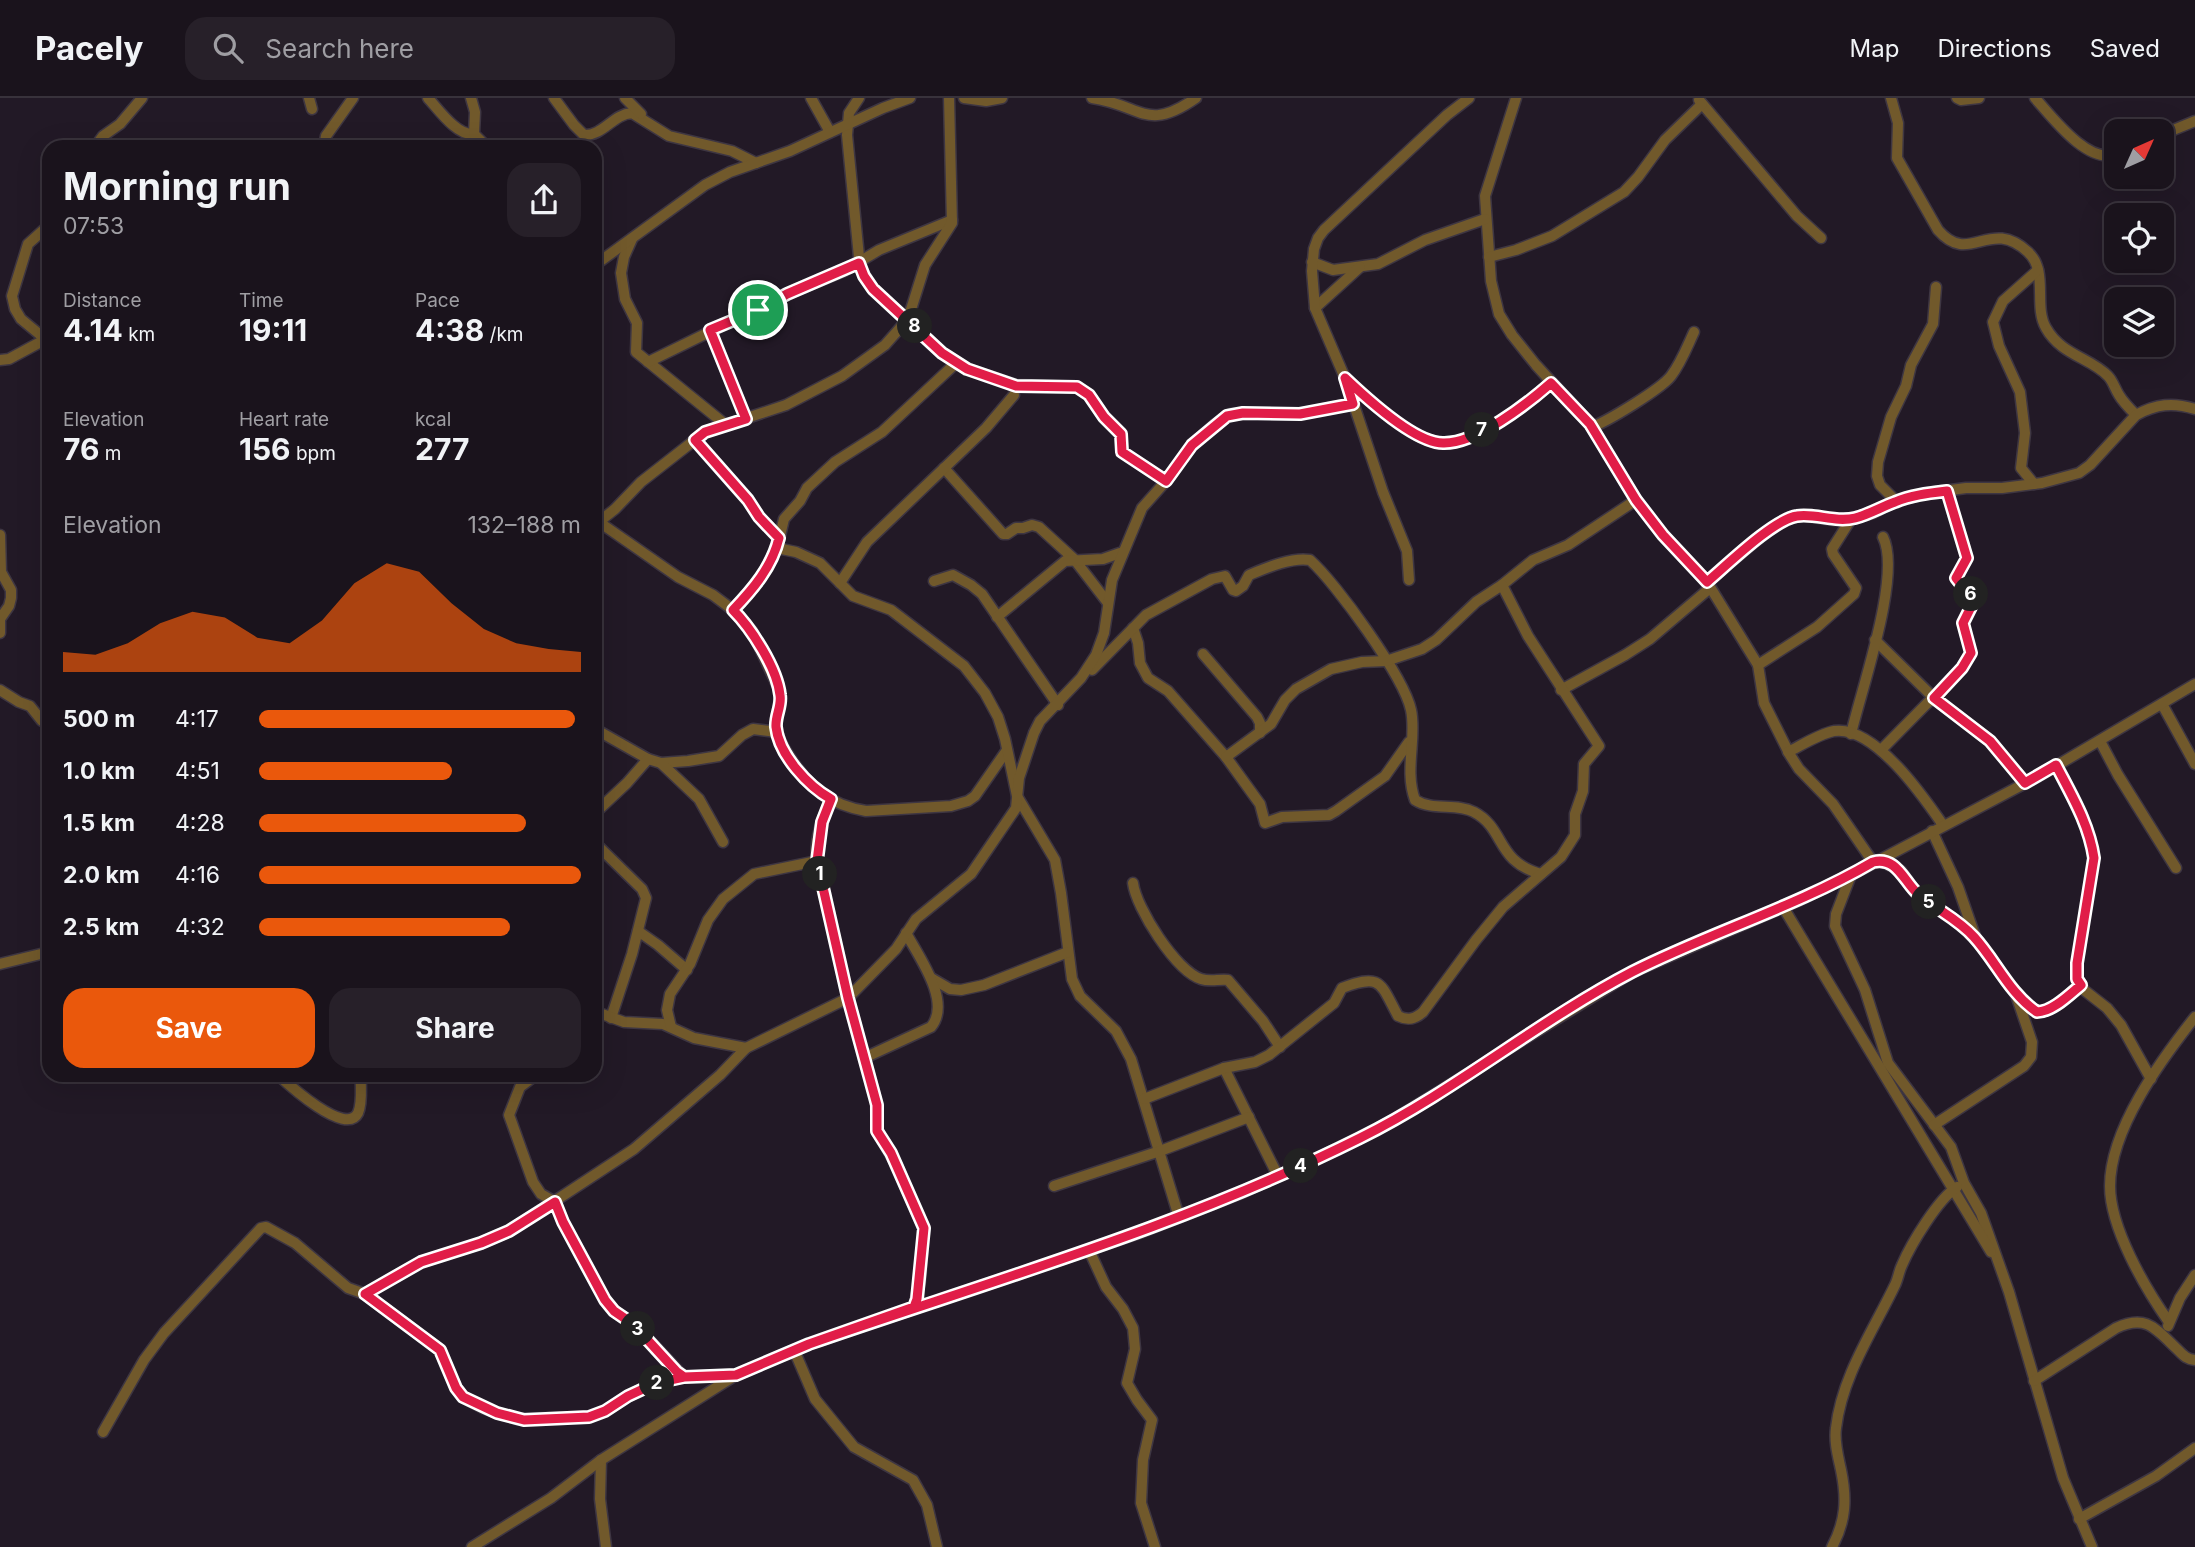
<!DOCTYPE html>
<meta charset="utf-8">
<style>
:root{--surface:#1a131c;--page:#272029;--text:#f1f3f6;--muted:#9f9ea3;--line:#38323b;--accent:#ea580c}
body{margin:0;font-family:Inter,sans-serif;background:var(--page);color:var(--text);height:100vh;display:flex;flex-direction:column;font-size:26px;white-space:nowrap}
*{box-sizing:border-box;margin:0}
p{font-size:23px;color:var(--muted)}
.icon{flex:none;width:38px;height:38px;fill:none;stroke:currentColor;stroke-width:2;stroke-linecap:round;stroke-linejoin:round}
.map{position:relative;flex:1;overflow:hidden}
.sheet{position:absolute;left:42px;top:42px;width:560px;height:942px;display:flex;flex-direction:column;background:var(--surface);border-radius:21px;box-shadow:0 7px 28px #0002,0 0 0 2px var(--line)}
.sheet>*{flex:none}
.needle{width:46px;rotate:45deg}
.buttons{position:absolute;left:2104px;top:21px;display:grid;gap:14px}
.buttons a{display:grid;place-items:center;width:70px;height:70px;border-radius:14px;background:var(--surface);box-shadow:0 7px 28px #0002,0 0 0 2px var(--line);font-size:35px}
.pin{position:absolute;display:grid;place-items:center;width:60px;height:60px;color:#fff;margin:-30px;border:4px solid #fff;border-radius:50%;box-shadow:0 2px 7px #0007}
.km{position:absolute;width:35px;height:35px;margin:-18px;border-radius:50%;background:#222;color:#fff;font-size:19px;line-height:35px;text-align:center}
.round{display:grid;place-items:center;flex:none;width:74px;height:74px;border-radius:21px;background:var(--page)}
.overview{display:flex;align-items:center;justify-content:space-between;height:119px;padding:0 21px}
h1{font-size:38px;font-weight:700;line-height:52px}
.stats{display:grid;grid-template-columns:repeat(3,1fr);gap:10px;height:119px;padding:7px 21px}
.stats div{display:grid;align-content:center}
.stats b{font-size:30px;font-weight:700}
.stats small{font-size:19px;font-weight:400}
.stats p{font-size:19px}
.chart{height:196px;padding:14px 21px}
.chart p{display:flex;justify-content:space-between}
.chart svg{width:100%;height:126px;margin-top:7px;fill:var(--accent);opacity:.7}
.primary-button{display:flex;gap:14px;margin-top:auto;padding:14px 21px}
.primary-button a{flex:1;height:80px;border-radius:21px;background:var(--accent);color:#fff;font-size:28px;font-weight:700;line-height:80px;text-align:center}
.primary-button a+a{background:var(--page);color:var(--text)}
ul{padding:0 21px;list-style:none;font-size:23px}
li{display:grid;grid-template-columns:112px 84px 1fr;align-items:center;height:52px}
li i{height:18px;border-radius:9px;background:var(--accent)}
header{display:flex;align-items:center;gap:42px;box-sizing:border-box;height:98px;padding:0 35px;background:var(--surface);border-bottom:2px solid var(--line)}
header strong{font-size:33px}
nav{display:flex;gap:38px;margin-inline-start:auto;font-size:24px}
.search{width:490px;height:63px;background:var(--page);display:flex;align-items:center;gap:18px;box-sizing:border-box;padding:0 24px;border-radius:21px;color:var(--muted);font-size:26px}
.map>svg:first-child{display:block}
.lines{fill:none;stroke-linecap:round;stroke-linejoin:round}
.minor-casing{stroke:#3e3642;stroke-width:13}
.minor{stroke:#71592b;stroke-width:10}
.route-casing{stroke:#fff;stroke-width:14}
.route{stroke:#e11d48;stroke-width:9}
</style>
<header>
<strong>Pacely</strong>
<div class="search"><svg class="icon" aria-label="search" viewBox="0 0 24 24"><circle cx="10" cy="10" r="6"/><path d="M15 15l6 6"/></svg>Search here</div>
<nav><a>Map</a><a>Directions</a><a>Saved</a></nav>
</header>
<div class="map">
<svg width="2195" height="1449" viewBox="0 0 2195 1449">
<rect width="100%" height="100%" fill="#221926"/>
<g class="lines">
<!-- minor casing -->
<g class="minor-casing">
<g id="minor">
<path d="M309,0L312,11"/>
<path d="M428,0C439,12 457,38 474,36"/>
<path d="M471,0L475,14L474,36L487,49"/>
<path d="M554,0L574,27L584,37C603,38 613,16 632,15L669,38L732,53L756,65"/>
<path d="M625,0L641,16"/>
<path d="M811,0L830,34"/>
<path d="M859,0L849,15L847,37L860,169L873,191L942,255L967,271L1016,287L1077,289L1089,297L1104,319L1121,336L1122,354L1166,383"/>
<path d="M964,0L986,3L1002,0"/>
<path d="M1092,0C1142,7 1146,35 1196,0"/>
<path d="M1516,0L1485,98L1491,183L1499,216L1512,237L1536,267L1590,326L1636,402L1663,437L1707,484L1758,567L1764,605L1790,657L1799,671L1833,706L1873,764"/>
<path d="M1891,0L1898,25L1897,60L1938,132C1970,169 1989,118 2028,154C2049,173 2033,208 2046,230C2061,257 2091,260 2108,278C2113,283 2115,291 2119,297C2123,304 2130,311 2136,317"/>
<path d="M1957,0L1961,2L1979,0"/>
<path d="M2035,0C2052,19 2088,67 2116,56"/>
<path d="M1699,2L1797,118L1821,140"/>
<path d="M2161,37L2195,23"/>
<path d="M95,49L103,38L120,26L142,0"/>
<path d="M324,49L326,38L353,0"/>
<path d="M632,141L624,159L621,175L625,201L637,225L636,254L726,327"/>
<path d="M1489,159L1516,152L1552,138L1624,94L1638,79L1665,42L1702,6"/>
<path d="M1312,164L1333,172L1378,166L1425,142L1485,121"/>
<path d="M595,167L705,87L730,74L790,53L883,10L910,0"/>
<path d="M1315,210L1360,169"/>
<path d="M710,232L746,321"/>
<path d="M44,240L21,221L15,211L12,198L28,146L49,127"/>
<path d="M0,262L9,261L48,240"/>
<path d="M648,264L787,196L844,173L879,152L952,122"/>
<path d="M1347,282C1368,302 1414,346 1445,345C1477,345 1527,306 1551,285"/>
<path d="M1592,329C1608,323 1661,291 1671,278C1681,265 1687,249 1694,234"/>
<path d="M695,342L748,402L759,419L779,440"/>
<path d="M944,370L1003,436H1007L1016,430H1023L1032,427L1039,429L1074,461L1108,505"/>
<path d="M2034,386L2021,370L2025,335L2020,294L1999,248L1993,224L2003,203L2038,172"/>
<path d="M1896,403L1880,387L1877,378L1878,364L1891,319L1906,288L1911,267L1933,226L1936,189"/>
<path d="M599,424L678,479L713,497L733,512L752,533L779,591C782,604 776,615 776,628C777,639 783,649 789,658C809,689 829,707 866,713L951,708L968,703L975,698L1007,652"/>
<path d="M595,427L615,411L641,384L705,334L786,307L842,278L885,247L908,221L925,167L952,125L949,0"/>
<path d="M0,437L1,474L11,492V500L9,508L0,521V535"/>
<path d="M777,450L796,454L820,465L853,498L891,512L964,568L985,595L998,619L1005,641L1017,698L1055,762L1061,795L1072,881L1080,898L1116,933L1131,961L1179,1119"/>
<path d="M1409,482L1407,453L1383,394L1345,280L1315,210L1312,173L1314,151L1318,140L1324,132L1447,17L1469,0"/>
<path d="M934,483L953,477L971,487L982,496L1058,607"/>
<path d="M1707,484L1764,436L1790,419L1800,417L1834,422L1851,421L1873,415L1896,403L1928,395L1966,390H2002L2042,385L2079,375L2090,367L2136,317C2156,306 2173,304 2195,311"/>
<path d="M840,485L867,444L986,330L1014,297"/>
<path d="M733,512L760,481L777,450L784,421L800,403L807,390L835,364L882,334L956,265"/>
<path d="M997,519L1065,463L1103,461L1120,455"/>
<path d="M1133,530L1138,545L1140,565L1148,580L1168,593L1226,659L1260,706L1265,725L1282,719L1329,717L1336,713L1385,678L1409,644"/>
<path d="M1875,542L1934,600L1990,643L2025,685"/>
<path d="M1203,556L1257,619L1260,625V635"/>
<path d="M1758,567L1817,529L1854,496L1856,490L1833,456L1832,451L1851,421"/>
<path d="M1092,572L1146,517L1212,481L1225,478L1233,492L1236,493L1243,488L1249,477C1266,470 1291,459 1310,462C1336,485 1404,579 1411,612C1417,640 1404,672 1415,702C1432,713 1456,705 1474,714C1506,731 1495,763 1541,776"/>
<path d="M0,592L19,604L30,608L42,623L49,625"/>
<path d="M1561,592L1625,557L1650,541L1710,490"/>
<path d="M2162,606L2195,666"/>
<path d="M595,631L648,661L661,665L688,663L719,658L742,637L753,631L777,634"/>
<path d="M1851,636C1861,592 1902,477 1883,439"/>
<path d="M2100,643L2118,677L2176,770"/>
<path d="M1881,652L1962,570L1971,555L1963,525L1974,503L1957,480L1967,460L1947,393"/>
<path d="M1788,654C1802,647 1819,636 1834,633C1874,627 1923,698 1943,727"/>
<path d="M1226,659L1271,626L1285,602L1296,591L1331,571L1362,564L1386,563L1422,551L1436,542L1476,504L1502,487L1533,462L1568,447L1636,402"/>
<path d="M661,665L699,701L723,744"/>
<path d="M2056,667C2072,698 2089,726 2094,760L2077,865V881L2084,892L2107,910L2121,927L2151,981"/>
<path d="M831,701C823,720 814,741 817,763L848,900L876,1003L877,1033L897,1068L924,1131L920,1183L914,1209"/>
<path d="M595,715L627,685L648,661"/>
<path d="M1932,733L1958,789L1975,838"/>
<path d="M595,745L642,791L646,800L632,856L611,920"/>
<path d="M1879,762L1901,773L1916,795L1965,829L1976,841L2015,895L2037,914C2052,914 2069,897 2081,887"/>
<path d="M1851,777L1836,816L1835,828L1865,892L1888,965L1951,1049L1964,1085L1981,1115L2009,1194L2063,1380L2092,1449"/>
<path d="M1133,785C1136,810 1176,873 1201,881C1210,884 1219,881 1228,882L1263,923L1280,949"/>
<path d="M1783,809L1991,1154"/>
<path d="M638,833L658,847L687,872"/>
<path d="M0,866L49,854"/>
<path d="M931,880L950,891L961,892L984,887L1068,854"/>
<path d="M595,916H602L624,924L663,926L694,940L746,950"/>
<path d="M671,929L667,912L670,896L690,866L708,822L723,801L754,776L817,763"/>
<path d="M864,960L931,929C952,904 919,859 906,835"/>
<path d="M1224,970L1278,1078"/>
<path d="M277,976C289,987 346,1039 358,1015C363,1004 360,988 361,976"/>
<path d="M537,976L520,989L509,1017L533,1084L541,1096L555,1104L563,1124L605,1202L614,1213L633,1225L684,1279"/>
<path d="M1144,1001L1224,970L1255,964L1269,957L1334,905L1342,890C1382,875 1380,885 1398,918C1408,923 1415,921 1423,914L1476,842L1503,809L1561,759L1575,737V716L1583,693L1584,666L1599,648L1528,538L1502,487"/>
<path d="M1934,1027L2024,968L2031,959L2032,944L2016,897"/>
<path d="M1054,1088L1160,1053L1249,1019"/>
<path d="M1089,1152L1106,1189L1123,1211L1133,1230L1135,1251L1127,1285L1137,1302L1152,1322L1143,1362L1141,1405L1155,1449"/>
<path d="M365,1196L440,1252L456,1290L463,1299L483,1310L517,1321L589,1319L605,1313L628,1298L656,1285L684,1279L733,1277"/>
<path d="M2169,1224C2145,1190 2110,1130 2110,1088C2110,1031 2161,962 2195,919"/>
<path d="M2168,1228L2180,1200L2195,1177"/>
<path d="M794,1252L815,1301L854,1349L913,1382L927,1407L937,1449"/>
<path d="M2034,1283L2116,1230C2146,1216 2155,1230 2177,1251C2183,1257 2186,1261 2195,1262"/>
<path d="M103,1334L144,1262L164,1235L261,1130L266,1129L295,1145L348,1190L365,1196L421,1164L481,1145L509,1133L634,1051L720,977L746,950L848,900L896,851L916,821L971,776L1016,710L1019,680L1034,635L1040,623L1081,580L1096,557L1104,535L1112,482L1142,410L1166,383L1192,347L1214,327L1231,316H1300L1353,305"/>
<path d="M601,1362L600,1401L606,1449"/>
<path d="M2079,1421L2156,1378L2195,1350"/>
<path d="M472,1449L551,1400L601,1362L736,1277L809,1246L1142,1134L1239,1096L1320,1059L1388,1025L1633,874L1800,802L1851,777L2039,678L2195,586"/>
<path d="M1832,1449C1846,1423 1847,1401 1841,1372C1838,1358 1834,1344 1836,1330C1842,1278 1873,1233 1895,1187C1898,1181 1899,1173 1902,1167C1911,1146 1938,1101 1957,1089"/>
</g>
</g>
<!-- minor -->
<use href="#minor" class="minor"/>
</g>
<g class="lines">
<!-- route casing -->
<g class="route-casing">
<path id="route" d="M758,212L710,232L746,321L705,334L695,342L748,402L759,419L779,440C772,469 753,491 733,512C751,530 777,570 780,597C782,608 775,618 776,629C779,657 808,688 831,701L822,724L817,763L848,900L877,1007V1033L891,1055L924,1130L917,1201L914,1209L809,1246L736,1277L684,1279L656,1285L628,1298L605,1313L589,1319L524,1322L497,1315L463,1299L456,1290L440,1252L365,1196L421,1164L481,1145L509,1133L555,1104L563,1124L605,1202L614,1213L633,1226L677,1274L684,1279L736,1277L809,1246C994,1182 1184,1128 1360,1040C1455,993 1538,923 1632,874C1711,834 1796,809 1873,764C1897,758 1904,784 1918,796C1937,812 1958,821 1974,839C1996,863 2009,895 2037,914C2052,914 2069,897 2081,887L2077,881V865L2094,760C2089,726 2072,698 2056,667L2025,685L1990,643L1934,600L1962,570L1971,555L1963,525L1974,503L1956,480L1967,460L1947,393C1930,395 1911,397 1895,404C1881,409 1870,416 1855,420C1835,425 1816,415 1797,418C1774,421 1726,468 1707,484L1663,437L1636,402L1590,326L1551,285C1527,306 1476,346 1443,345C1415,345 1365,299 1345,280L1353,306L1300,316L1243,315L1227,318L1192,347L1166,383L1122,354L1121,336L1104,319L1089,297L1077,289L1016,288L967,271L942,255L873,191L864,178L859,165L787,196L758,212"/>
</g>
<!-- route -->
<use href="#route" class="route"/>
</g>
</svg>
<div class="buttons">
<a><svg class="needle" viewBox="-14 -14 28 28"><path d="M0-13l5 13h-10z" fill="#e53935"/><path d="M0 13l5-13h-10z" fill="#9f9ea3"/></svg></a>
<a><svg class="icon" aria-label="locate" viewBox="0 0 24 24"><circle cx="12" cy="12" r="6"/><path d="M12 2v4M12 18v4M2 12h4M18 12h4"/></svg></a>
<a><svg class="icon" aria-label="layers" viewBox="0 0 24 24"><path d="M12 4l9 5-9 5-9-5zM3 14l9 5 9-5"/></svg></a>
</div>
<div class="pin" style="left:758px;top:212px;background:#1e9e55"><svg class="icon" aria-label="arrive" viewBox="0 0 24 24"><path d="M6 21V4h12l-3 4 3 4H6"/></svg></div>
<b class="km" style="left:820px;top:776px">1</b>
<b class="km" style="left:657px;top:1285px">2</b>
<b class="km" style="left:638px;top:1231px">3</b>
<b class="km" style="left:1301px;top:1068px">4</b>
<b class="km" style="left:1929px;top:804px">5</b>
<b class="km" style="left:1971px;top:496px">6</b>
<b class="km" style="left:1482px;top:332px">7</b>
<b class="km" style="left:915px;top:228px">8</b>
<section class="sheet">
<div class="overview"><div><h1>Morning run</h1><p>07:53</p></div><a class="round"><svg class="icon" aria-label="share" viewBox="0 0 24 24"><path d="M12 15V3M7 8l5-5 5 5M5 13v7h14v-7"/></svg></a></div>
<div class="stats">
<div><p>Distance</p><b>4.14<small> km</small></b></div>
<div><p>Time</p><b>19:11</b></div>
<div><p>Pace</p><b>4:38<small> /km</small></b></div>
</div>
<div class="stats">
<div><p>Elevation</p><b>76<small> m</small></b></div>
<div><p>Heart rate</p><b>156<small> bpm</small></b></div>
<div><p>kcal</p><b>277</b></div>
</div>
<div class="chart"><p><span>Elevation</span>132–188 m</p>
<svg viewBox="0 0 160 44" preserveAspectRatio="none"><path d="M0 44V37L10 38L20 34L30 27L40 23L50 25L60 32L70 34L80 26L90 13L100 6L110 9L120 20L130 29L140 34L150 36L160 37V44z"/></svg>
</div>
<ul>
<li><b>500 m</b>4:17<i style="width:98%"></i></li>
<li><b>1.0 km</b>4:51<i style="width:60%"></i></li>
<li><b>1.5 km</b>4:28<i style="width:83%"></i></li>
<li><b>2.0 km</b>4:16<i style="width:100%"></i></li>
<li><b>2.5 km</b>4:32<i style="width:78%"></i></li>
</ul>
<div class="primary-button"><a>Save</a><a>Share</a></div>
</section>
</div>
